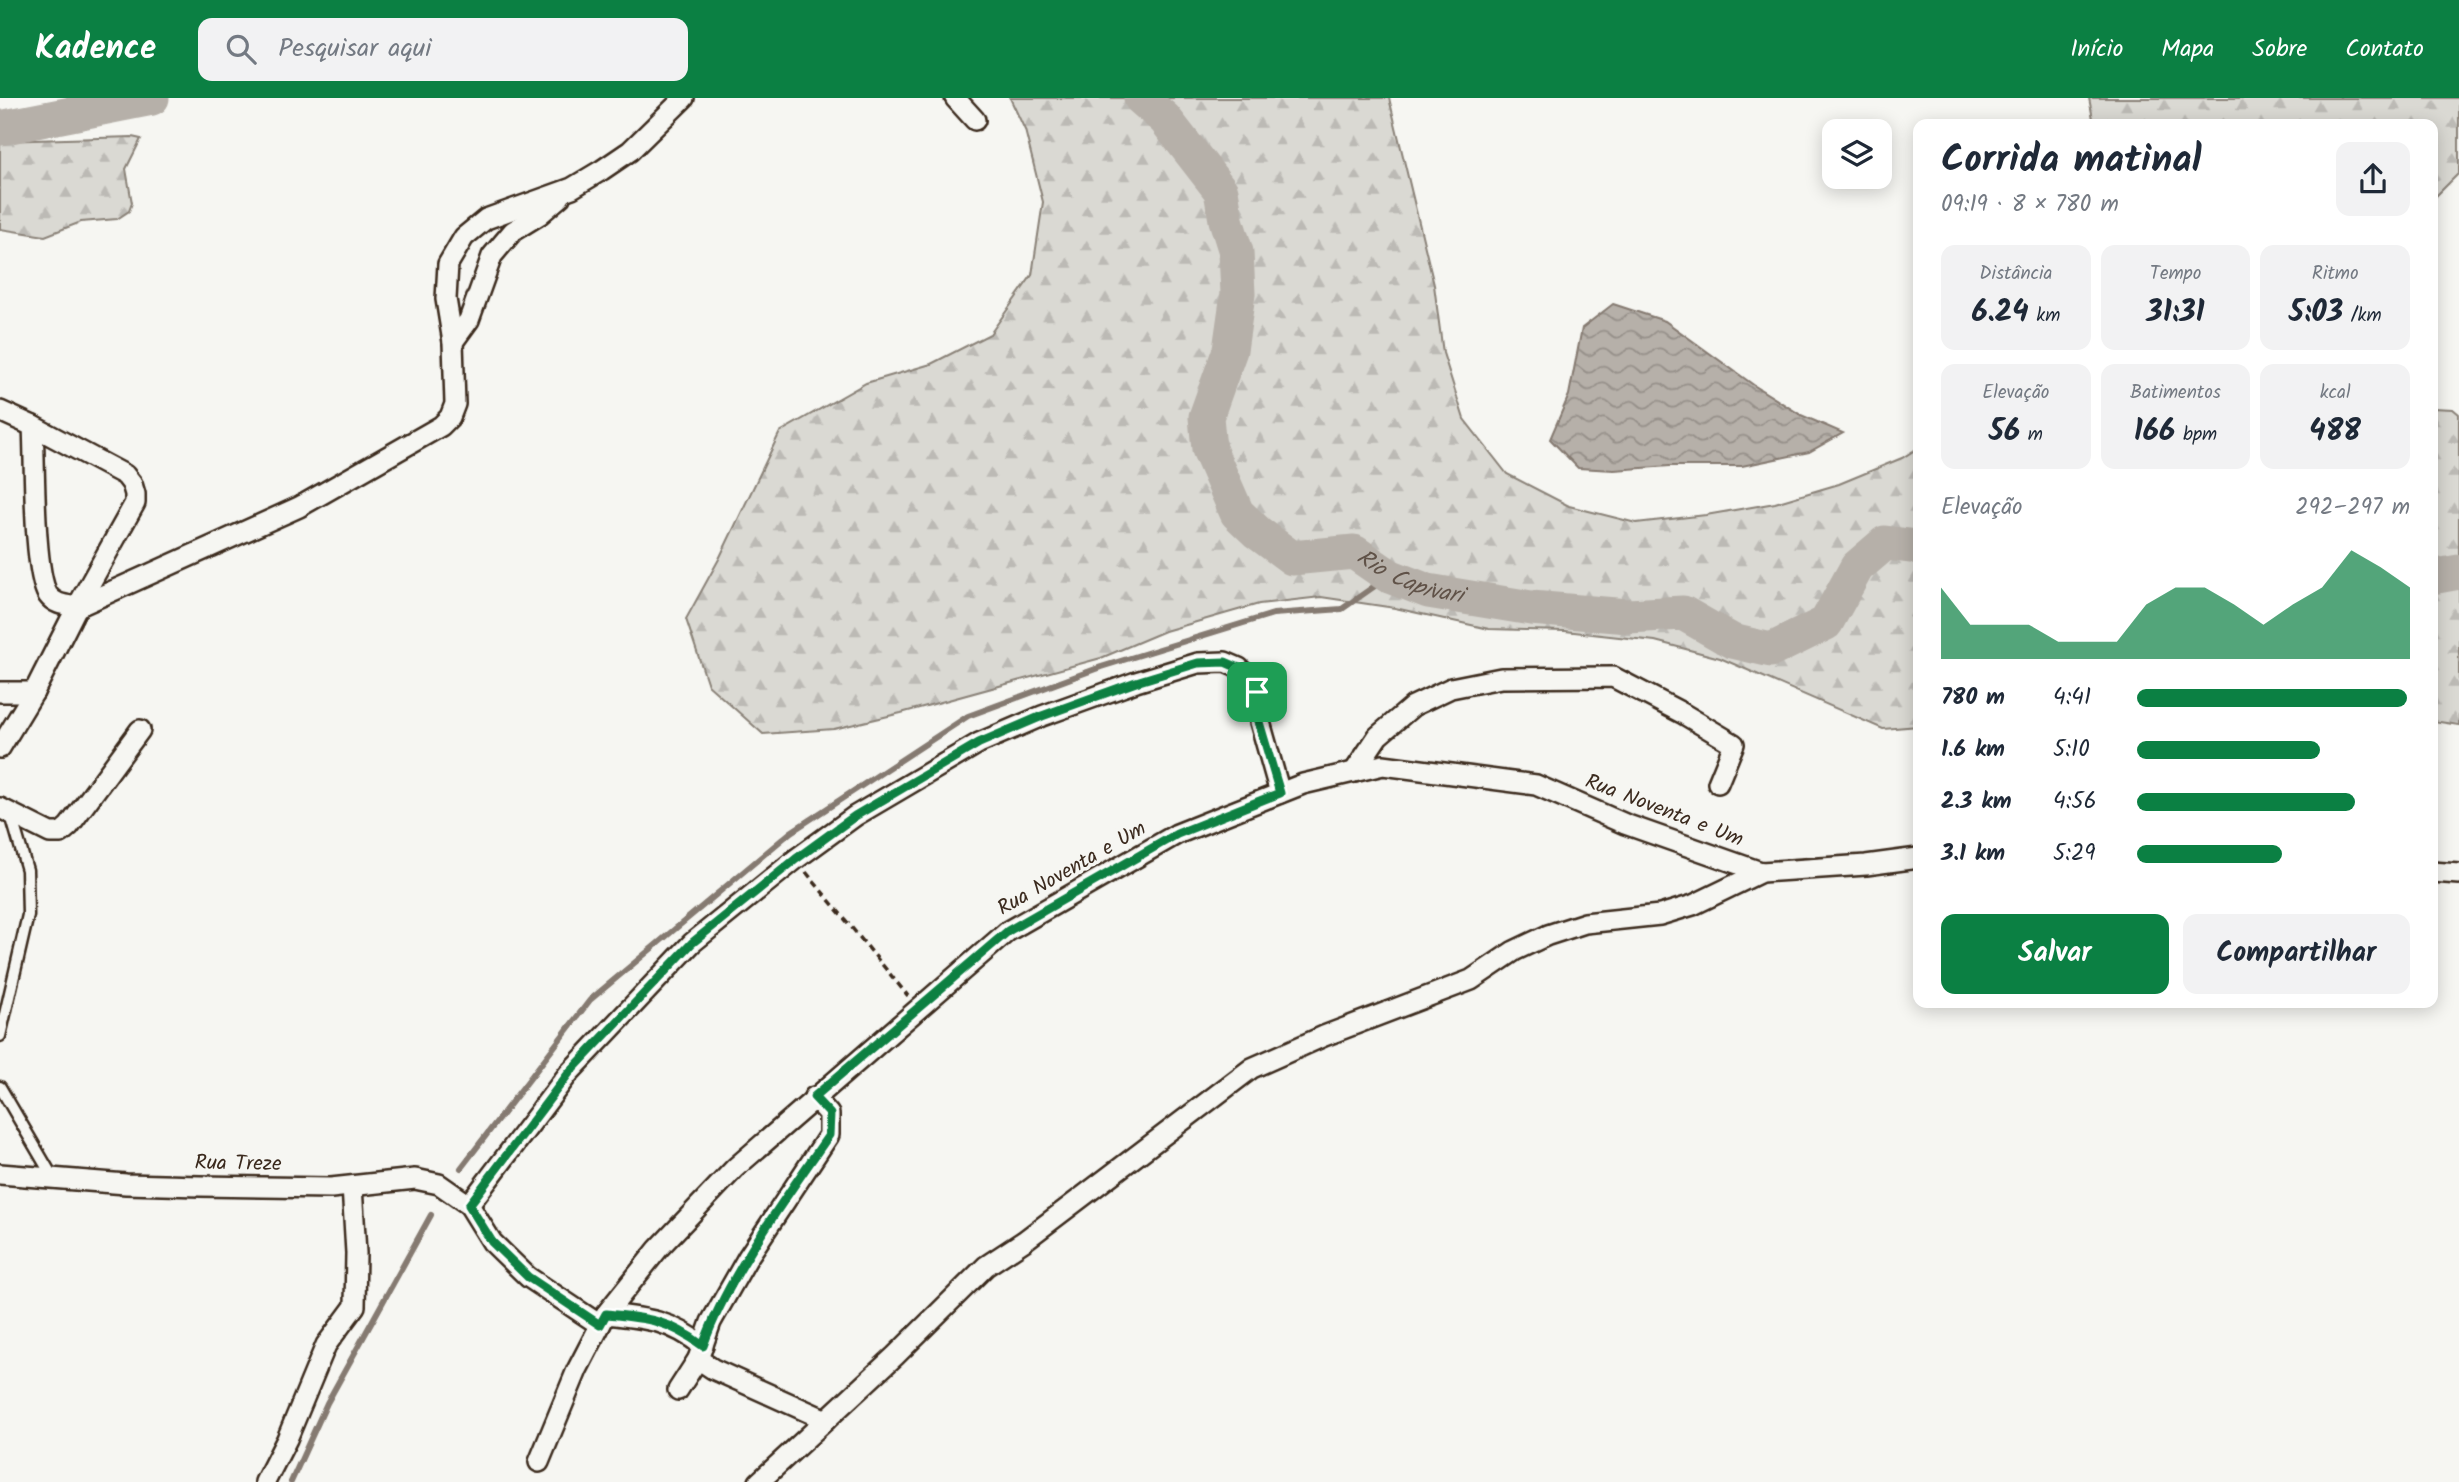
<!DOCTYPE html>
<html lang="pt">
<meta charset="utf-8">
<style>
:root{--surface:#fff;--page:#f2f2f3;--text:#1f2937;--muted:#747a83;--accent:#0b8043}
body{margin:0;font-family:Kalam,sans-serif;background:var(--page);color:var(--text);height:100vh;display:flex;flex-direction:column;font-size:26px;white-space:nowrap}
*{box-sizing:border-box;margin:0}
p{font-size:23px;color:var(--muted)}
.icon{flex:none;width:38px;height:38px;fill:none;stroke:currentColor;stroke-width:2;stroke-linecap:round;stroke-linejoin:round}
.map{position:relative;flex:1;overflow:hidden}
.panel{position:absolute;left:1913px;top:21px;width:525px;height:889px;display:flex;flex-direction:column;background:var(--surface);border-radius:14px;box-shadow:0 4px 18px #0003}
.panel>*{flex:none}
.tools{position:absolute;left:1822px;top:21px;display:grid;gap:14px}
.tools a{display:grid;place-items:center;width:70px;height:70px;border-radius:14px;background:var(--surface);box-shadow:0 4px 18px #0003;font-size:35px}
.pin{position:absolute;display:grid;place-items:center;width:60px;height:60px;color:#fff;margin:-30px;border-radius:14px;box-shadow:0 4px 10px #0006}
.round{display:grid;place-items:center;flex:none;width:74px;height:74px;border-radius:14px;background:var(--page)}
.overview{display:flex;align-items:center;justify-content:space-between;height:119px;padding:0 28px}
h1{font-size:38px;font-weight:600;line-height:52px}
.stats{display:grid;grid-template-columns:repeat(3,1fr);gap:10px;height:119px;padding:7px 28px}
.stats div{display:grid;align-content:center;border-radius:14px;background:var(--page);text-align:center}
.stats b{font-size:30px;font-weight:600}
.stats small{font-size:19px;font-weight:400}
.stats p{font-size:19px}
.chart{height:196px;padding:14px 28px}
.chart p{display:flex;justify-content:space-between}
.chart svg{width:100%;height:126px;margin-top:7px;fill:var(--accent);opacity:.7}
.action{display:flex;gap:14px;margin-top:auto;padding:14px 28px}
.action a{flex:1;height:80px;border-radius:14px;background:var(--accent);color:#fff;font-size:28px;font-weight:600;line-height:80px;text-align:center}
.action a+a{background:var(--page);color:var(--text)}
ul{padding:0 28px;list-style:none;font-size:23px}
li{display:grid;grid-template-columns:112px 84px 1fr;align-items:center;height:52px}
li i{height:18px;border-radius:9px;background:var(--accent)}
header{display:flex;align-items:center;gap:42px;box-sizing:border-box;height:98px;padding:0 35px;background:var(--accent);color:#fff}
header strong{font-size:33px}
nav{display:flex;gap:38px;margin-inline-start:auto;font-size:24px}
.search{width:490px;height:63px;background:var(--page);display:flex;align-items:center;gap:18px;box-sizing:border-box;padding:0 24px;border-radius:14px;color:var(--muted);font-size:26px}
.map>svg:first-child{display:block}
.forest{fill:url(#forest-firs);stroke:#8a8278;stroke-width:2}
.water{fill:url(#water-waves);stroke:#857a71;stroke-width:2}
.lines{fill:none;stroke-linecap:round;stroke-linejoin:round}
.stream{stroke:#857a71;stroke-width:6}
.river{stroke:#b6b0a9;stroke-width:35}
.lane-casing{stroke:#3b2a1e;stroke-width:15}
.street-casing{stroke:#3b2a1e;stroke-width:24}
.path{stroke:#3b2a1e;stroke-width:3.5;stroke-dasharray:7 5;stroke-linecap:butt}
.lane{stroke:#f6f6f2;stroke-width:10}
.street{stroke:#f6f6f2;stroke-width:19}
.route-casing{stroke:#fff;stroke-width:14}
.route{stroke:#0b8043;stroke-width:9}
.labels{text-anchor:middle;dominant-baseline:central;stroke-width:7;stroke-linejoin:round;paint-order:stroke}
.street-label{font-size:21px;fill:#3b2a1e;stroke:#f6f6f2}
.water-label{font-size:23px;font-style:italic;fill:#605248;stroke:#f6f6f2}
</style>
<header>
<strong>Kadence</strong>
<div class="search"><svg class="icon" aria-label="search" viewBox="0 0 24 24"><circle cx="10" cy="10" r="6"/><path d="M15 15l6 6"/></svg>Pesquisar aqui</div>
<nav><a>Início</a><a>Mapa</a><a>Sobre</a><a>Contato</a></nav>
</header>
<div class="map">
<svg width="2459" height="1384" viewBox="0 0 2459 1384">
<defs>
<pattern id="forest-firs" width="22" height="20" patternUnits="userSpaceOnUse" patternTransform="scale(1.75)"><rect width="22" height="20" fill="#dad9d3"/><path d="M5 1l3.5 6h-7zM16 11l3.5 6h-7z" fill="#bcbab5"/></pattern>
<pattern id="water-waves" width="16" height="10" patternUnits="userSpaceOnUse" patternTransform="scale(1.75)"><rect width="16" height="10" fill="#b6b0a9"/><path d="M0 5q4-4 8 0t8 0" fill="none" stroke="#958f89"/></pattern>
</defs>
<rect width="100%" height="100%" fill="#f6f6f2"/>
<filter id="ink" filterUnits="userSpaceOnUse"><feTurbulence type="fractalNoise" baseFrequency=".0143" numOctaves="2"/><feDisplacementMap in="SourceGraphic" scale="14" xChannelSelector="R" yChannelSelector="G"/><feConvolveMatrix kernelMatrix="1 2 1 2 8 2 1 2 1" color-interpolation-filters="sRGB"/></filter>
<g filter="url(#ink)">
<!-- forest -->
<g class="forest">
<path d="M1010,0H1389L1434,187L1443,255L1464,321L1507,376L1569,408L1636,425L1706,417L1775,405L1839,386L1902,360L1918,350V628L1883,631L1720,560L1655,543L1565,533L1489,531L1395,510L1321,499L1259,506L1165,533L1101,560L901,615L834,631L763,636L708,587L686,521L719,461L780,334L866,285L931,266L990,236L1032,177L1043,104L1025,32Z"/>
<path d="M2089,0H2459V75L2433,101L2432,26H2094Z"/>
<path d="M132,39L141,41L126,71L132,105L129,113L117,121L81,124L45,138L0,131V43Z"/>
<path d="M2433,310L2453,311L2459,316V627L2433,623Z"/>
</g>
<!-- water -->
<path class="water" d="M1613,206L1665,223L1755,288L1801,317L1843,335L1809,354L1742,368H1670L1614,372L1578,370L1550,341L1569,297L1582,230Z"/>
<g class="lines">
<!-- stream -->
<g class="stream">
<path d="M461,1070L590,902L791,734L968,618L1101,569L1273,516L1342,511L1389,478"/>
<path d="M291,1384L327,1305L431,1117"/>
</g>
<!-- river -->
<g class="river">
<path id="s1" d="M1141,0L1165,21L1221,93L1226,122L1236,154L1238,196L1230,252L1206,319L1209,351L1237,415L1257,434L1292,460L1354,454L1389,478L1428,493L1531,510L1628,518L1683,515L1732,543L1771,552L1826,525L1857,469L1885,445L1918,449"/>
<path d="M0,30L152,0"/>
<path d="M2432,479L2459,474"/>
</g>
<!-- lane casing -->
<g class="lane-casing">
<g id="lane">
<path d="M0,938L28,817L27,772L11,717"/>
<path d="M0,989L52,1078"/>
</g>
</g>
<!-- street casing -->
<g class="street-casing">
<g id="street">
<path d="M955,0L975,22"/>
<path d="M453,244L469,222L492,158L513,133L539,117L560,99"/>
<path d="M0,313L33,328L125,377L132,386L135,396V405L77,509L34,594L0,650"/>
<path d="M33,328C35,361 33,473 48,497C55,507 66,507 77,509L299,409L441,328L450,319L455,306L453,244L446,201L448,166L464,139L486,121L572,90L602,72L630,53L684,0"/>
<path d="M0,594H34"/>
<path d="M1354,674L1378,638L1413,608L1451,590L1501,580L1613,579L1682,615L1734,646L1718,685"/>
<path d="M0,710L50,735H61L69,728L140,632"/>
<path d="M2432,774L2459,776"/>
<path d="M0,1076L126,1086L200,1088L331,1090L415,1081L439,1086L469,1107L492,1144L528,1179L600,1227"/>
<path d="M469,1107L569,975L692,845L796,761L855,718L979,645L1042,618L1136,584L1198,565L1225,564L1239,570L1251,581L1257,594L1260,624L1280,695"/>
<path d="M606,1216C646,1220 670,1222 703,1248"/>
<path d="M698,1261L713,1271L826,1322"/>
<path d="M678,1292L698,1261L711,1224L748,1159L829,1037V1016L814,999"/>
<path d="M539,1364L577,1272L606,1216L658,1151L735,1070L1008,833L1177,736L1303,686L1383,667L1536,687L1625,726L1761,774"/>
<path d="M265,1384L287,1341L326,1247L355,1208L356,1155L352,1088"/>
<path d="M759,1384L895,1258L986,1168L1024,1143L1252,970L1324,938L1471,882L1514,853L1548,837L1585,825L1660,817L1693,807L1761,774L1866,767L1918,760"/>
</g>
</g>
<!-- path -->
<path class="path" d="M806,774L908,898"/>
<!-- lane -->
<use href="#lane" class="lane"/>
<!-- street -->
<use href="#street" class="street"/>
</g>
</g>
<g class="lines" filter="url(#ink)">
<!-- route casing -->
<g class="route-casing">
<path id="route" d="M1225,564L1239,570L1251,581L1257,594L1259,624L1280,695L1177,736L1008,833L814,999L830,1016L829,1037C786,1099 728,1178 703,1248C669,1222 647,1220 606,1216L600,1227L528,1179L492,1144L469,1107L569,975L692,845L796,761L855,718L979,645L1042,618L1136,584L1198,565Z"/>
</g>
<!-- route -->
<use href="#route" class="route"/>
</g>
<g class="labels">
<!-- street labels -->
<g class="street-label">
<text transform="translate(1664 713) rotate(21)">Rua Noventa e Um</text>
<text transform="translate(1072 771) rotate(-30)">Rua Noventa e Um</text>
<text transform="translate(238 1066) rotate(1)">Rua Treze</text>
</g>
<!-- water labels -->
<g class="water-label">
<text stroke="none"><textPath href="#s1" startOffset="654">Rio Capivari</textPath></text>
</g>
</g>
</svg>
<div class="tools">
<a><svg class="icon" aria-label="layers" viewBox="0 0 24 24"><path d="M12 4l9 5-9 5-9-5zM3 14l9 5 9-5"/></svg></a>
</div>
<div class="pin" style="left:1257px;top:594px;background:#1e9e55"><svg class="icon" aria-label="arrive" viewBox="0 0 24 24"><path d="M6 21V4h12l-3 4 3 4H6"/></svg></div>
<section class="panel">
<div class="overview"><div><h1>Corrida matinal</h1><p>09:19 · 8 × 780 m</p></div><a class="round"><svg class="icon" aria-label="share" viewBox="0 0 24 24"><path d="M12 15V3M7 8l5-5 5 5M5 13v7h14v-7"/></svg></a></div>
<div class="stats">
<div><p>Distância</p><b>6.24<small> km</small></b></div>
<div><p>Tempo</p><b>31:31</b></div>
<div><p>Ritmo</p><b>5:03<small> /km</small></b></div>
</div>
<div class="stats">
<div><p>Elevação</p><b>56<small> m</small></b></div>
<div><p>Batimentos</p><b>166<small> bpm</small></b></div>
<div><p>kcal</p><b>488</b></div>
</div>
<div class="chart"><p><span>Elevação</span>292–297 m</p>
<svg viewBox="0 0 160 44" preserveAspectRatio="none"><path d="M0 44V19L10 32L20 32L30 32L40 38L50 38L60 38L70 25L80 19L90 19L100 25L110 32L120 25L130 19L140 6L150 12L160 19V44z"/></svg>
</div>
<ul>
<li><b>780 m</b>4:41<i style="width:99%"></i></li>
<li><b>1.6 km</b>5:10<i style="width:67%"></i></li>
<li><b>2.3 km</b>4:56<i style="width:80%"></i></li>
<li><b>3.1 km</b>5:29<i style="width:53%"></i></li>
</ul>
<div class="action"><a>Salvar</a><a>Compartilhar</a></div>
</section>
</div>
